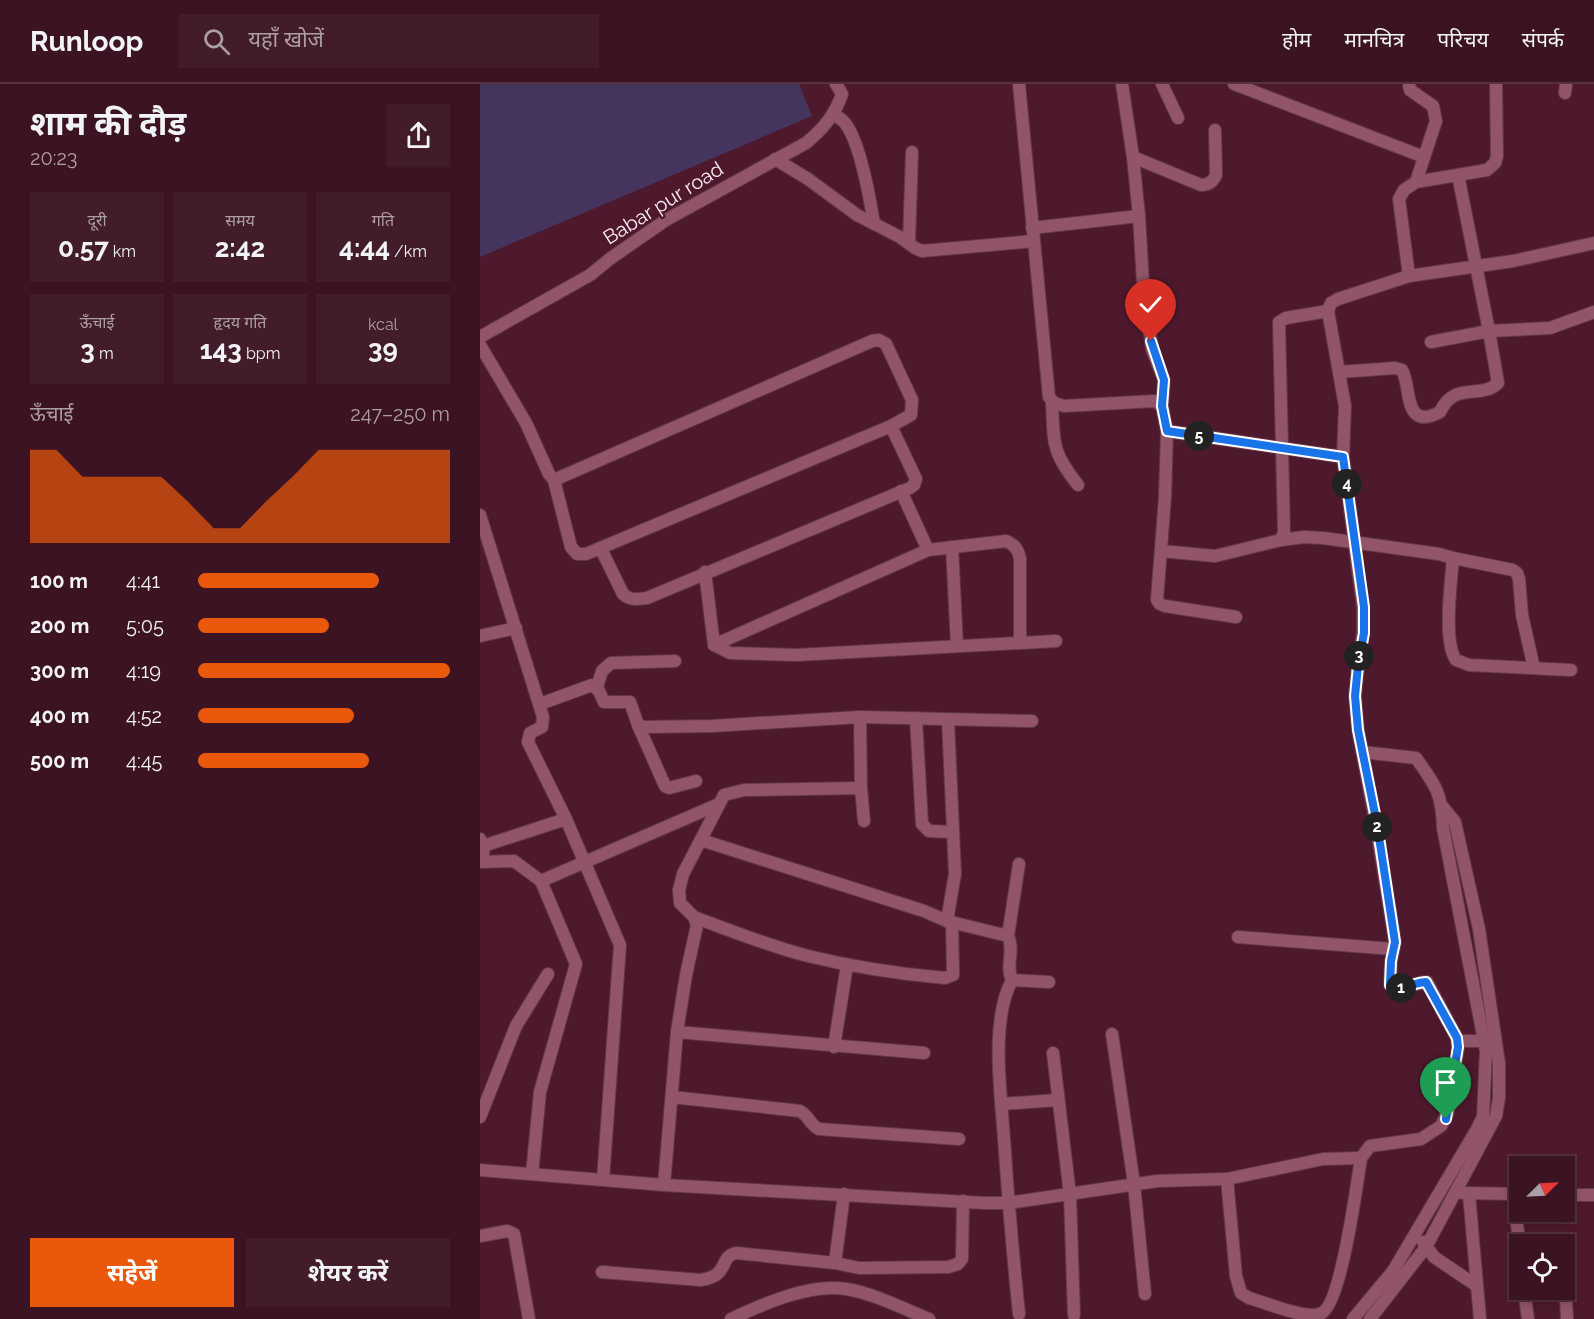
<!DOCTYPE html>
<html lang="hi">
<meta charset="utf-8">
<style>
:root{--surface:#3b1322;--page:#421c2a;--text:#f1f3f6;--muted:#ac9ea5;--line:#543240;--accent:#ea580c}
body{margin:0;font-family:Raleway,"Noto Sans Devanagari",sans-serif;background:var(--page);color:var(--text);height:100vh;display:flex;flex-direction:column;font-size:22px;white-space:nowrap}
*{box-sizing:border-box;margin:0}
p{font-size:20px;color:var(--muted)}
.icon{flex:none;width:33px;height:33px;fill:none;stroke:currentColor;stroke-width:2;stroke-linecap:round;stroke-linejoin:round}
.map{position:relative;flex:1;overflow:hidden}
.panel{display:flex;flex-direction:column;background:var(--surface);width:480px}
.panel>*{flex:none}
.needle{width:39px;rotate:66deg}
.controls{position:absolute;left:1029px;top:1072px;display:grid;gap:12px}
.controls a{display:grid;place-items:center;width:66px;height:66px;border-radius:0px;background:var(--surface);box-shadow:0 3px 9px #0003,0 0 0 2px var(--line);font-size:30px}
.pin{position:absolute;display:grid;place-items:center;width:51px;height:51px;color:#fff;margin:-62px -26px;border-radius:50% 50% 50% 0;rotate:-45deg;box-shadow:0 0 6px #0007}
.pin .icon{rotate:45deg}
.km{position:absolute;width:30px;height:30px;margin:-15px;border-radius:50%;background:#222;color:#fff;font-size:16px;line-height:30px;text-align:center}
.round{display:grid;place-items:center;flex:none;width:63px;height:63px;border-radius:0px;background:var(--page)}
.summary{display:flex;align-items:center;justify-content:space-between;height:102px;padding:0 30px}
h1{font-size:33px;font-weight:700;line-height:45px}
.figures{display:grid;grid-template-columns:repeat(3,1fr);gap:9px;height:102px;padding:6px 30px}
.figures div{display:grid;align-content:center;border-radius:0px;background:var(--page);text-align:center}
.figures b{font-size:26px;font-weight:700}
.figures small{font-size:16px;font-weight:400}
.figures p{font-size:16px}
.chart{height:168px;padding:12px 30px}
.chart p{display:flex;justify-content:space-between}
.chart svg{width:100%;height:108px;margin-top:6px;fill:var(--accent);opacity:.7}
.button{display:flex;gap:12px;margin-top:auto;padding:12px 30px}
.button a{flex:1;height:69px;border-radius:0px;background:var(--accent);color:#fff;font-size:24px;font-weight:700;line-height:69px;text-align:center}
.button a+a{background:var(--page);color:var(--text)}
ul{padding:0 30px;list-style:none;font-size:20px}
li{display:grid;grid-template-columns:96px 72px 1fr;align-items:center;height:45px}
li i{height:15px;border-radius:8px;background:var(--accent)}
header{display:flex;align-items:center;gap:36px;box-sizing:border-box;height:84px;padding:0 30px;background:var(--surface);border-bottom:2px solid var(--line)}
header strong{font-size:28px}
nav{display:flex;gap:33px;margin-inline-start:auto;font-size:21px}
.search{width:420px;height:54px;background:var(--page);display:flex;align-items:center;gap:15px;box-sizing:border-box;padding:0 21px;border-radius:0px;color:var(--muted);font-size:22px}
main{display:flex;flex:1;min-height:0}
.map>svg:first-child{display:block}
.garden{fill:#45345e}
.lines{fill:none;stroke-linecap:round;stroke-linejoin:round}
.street-casing{stroke:#62394a;stroke-width:14}
.street{stroke:#925567;stroke-width:12}
.route-casing{stroke:#fff;stroke-width:12}
.route{stroke:#1a73e8;stroke-width:8}
.labels{text-anchor:middle;dominant-baseline:central;stroke-width:4.5;stroke-linejoin:round;paint-order:stroke}
.street-label{font-size:20px;fill:#fcedf1;stroke:#4f192d}
</style>
<header>
<strong>Runloop</strong>
<div class="search"><svg class="icon" aria-label="search" viewBox="0 0 24 24"><circle cx="10" cy="10" r="6"/><path d="M15 15l6 6"/></svg>यहाँ खोजें</div>
<nav><a>होम</a><a>मानचित्र</a><a>परिचय</a><a>संपर्क</a></nav>
</header>
<main>
<section class="panel">
<div class="summary"><div><h1>शाम की दौड़</h1><p>20:23</p></div><a class="round"><svg class="icon" aria-label="share" viewBox="0 0 24 24"><path d="M12 15V3M7 8l5-5 5 5M5 13v7h14v-7"/></svg></a></div>
<div class="figures">
<div><p>दूरी</p><b>0.57<small> km</small></b></div>
<div><p>समय</p><b>2:42</b></div>
<div><p>गति</p><b>4:44<small> /km</small></b></div>
</div>
<div class="figures">
<div><p>ऊँचाई</p><b>3<small> m</small></b></div>
<div><p>हृदय गति</p><b>143<small> bpm</small></b></div>
<div><p>kcal</p><b>39</b></div>
</div>
<div class="chart"><p><span>ऊँचाई</span>247–250 m</p>
<svg viewBox="0 0 160 44" preserveAspectRatio="none"><path d="M0 44V6L10 6L20 17L30 17L40 17L50 17L60 27L70 38L80 38L90 27L100 17L110 6L120 6L130 6L140 6L150 6L160 6V44z"/></svg>
</div>
<ul>
<li><b>100 m</b>4:41<i style="width:72%"></i></li>
<li><b>200 m</b>5:05<i style="width:52%"></i></li>
<li><b>300 m</b>4:19<i style="width:100%"></i></li>
<li><b>400 m</b>4:52<i style="width:62%"></i></li>
<li><b>500 m</b>4:45<i style="width:68%"></i></li>
</ul>
<div class="button"><a>सहेजें</a><a>शेयर करें</a></div>
</section>
<div class="map">
<svg width="1114" height="1235" viewBox="0 0 1114 1235">
<rect width="100%" height="100%" fill="#4f192d"/>
<!-- garden -->
<path class="garden" d="M0,0H319L332,32L0,173Z"/>
<g class="lines">
<!-- street casing -->
<g class="street-casing">
<g id="street">
<path d="M539,0L569,313L574,319L584,322L675,317L682,322L687,347L863,373"/>
<path d="M642,0L653,73L659,132L663,199L672,265L684,296L682,322"/>
<path d="M682,0L698,34"/>
<path d="M754,0L944,73"/>
<path d="M929,0L930,6L953,22L956,37L936,98L924,106L919,115L929,192L1033,177L1114,159"/>
<path d="M1085,9L1086,0"/>
<path d="M354,30C357,33 362,35 365,39C380,58 390,115 394,140"/>
<path d="M653,73L721,101C728,101 733,98 736,91L735,46"/>
<path d="M295,75L328,95L377,131L420,153L435,164L442,167L554,157"/>
<path d="M978,91L1009,247L1070,244L1114,228"/>
<path d="M936,98L1007,86L1015,79L1017,72L1016,0"/>
<path d="M552,144L659,132"/>
<path d="M429,159L432,68"/>
<path d="M848,227L806,234L799,238L804,448L801,456L824,453L843,454L959,470L973,474C971,498 963,558 976,576L989,581L1091,586"/>
<path d="M0,253L110,191L131,174L186,136L326,59C343,45 355,31 362,10L356,0"/>
<path d="M0,261L46,339L69,390L74,396L392,257L399,256L406,260L432,316L431,331L411,342L106,470H97L91,463L74,396"/>
<path d="M859,288L915,284L922,286C932,302 922,348 960,328C975,296 1001,316 1018,299L1009,247L951,258"/>
<path d="M572,318C574,359 571,367 598,401"/>
<path d="M687,347L685,413L677,516L680,520L685,522L756,533"/>
<path d="M0,431L63,633L62,643L50,649L48,658L86,735L140,861L123,1096"/>
<path d="M472,463L477,561"/>
<path d="M121,465L143,510C151,517 158,515 167,514L430,404L434,401L436,395L411,342"/>
<path d="M448,466L526,457C535,461 538,465 540,475V559"/>
<path d="M681,467L735,472L801,456"/>
<path d="M973,474L1033,486L1037,489L1039,495L1042,531L1054,584"/>
<path d="M225,488L234,561L448,466L421,407"/>
<path d="M0,552L36,544"/>
<path d="M234,561L250,569L316,571L576,557"/>
<path d="M117,603L122,587L131,579L195,577"/>
<path d="M60,620L112,601L119,607L124,618H150L157,638L161,643L232,642L380,633L381,705"/>
<path d="M380,633L552,637"/>
<path d="M436,634L442,740L449,747L472,748"/>
<path d="M158,641L185,702L189,704L216,697"/>
<path d="M384,737L381,704L264,706L244,711L203,790L199,806L200,819L214,833L217,841L206,891L197,948L444,969"/>
<path d="M0,755C3,762 6,771 0,778L34,777L61,797"/>
<path d="M221,756L444,827L467,837L475,790L468,636"/>
<path d="M3,762L86,735"/>
<path d="M214,833C251,847 289,862 328,872C373,883 419,890 465,894L473,891V887L472,838"/>
<path d="M467,837L528,852C535,866 525,882 532,896L569,898"/>
<path d="M528,852L539,780"/>
<path d="M758,853L913,865"/>
<path d="M532,896C510,937 521,1010 524,1055C528,1114 533,1172 539,1230"/>
<path d="M632,950L654,1100L665,1210"/>
<path d="M978,957H1005"/>
<path d="M354,963L367,881"/>
<path d="M573,969L590,1111L594,1231"/>
<path d="M192,1013L320,1027C329,1032 330,1041 339,1045L479,1055"/>
<path d="M522,1020L578,1016"/>
<path d="M0,1033L36,942L68,890"/>
<path d="M0,1086L184,1101L504,1119H528L677,1097L747,1095L843,1075L881,1074"/>
<path d="M52,1090L60,1008L96,880L61,797L239,720"/>
<path d="M747,1095L756,1192L761,1209L769,1214C787,1219 824,1235 840,1230C861,1223 877,1099 881,1074L890,1062L941,1055L961,1042L968,1028L978,964L977,954L947,898C934,898 920,910 910,901L911,877L915,858L896,740L878,646L875,612L878,582L883,549V523L863,373L865,322L848,227L851,219L858,215L929,192"/>
<path d="M184,1101L197,948"/>
<path d="M982,1109L1040,1110"/>
<path d="M989,1110L1000,1235"/>
<path d="M1033,1110L1040,1163"/>
<path d="M1084,1111H1114"/>
<path d="M0,1152L27,1147L34,1150L49,1235"/>
<path d="M943,1158L954,1173L997,1202"/>
<path d="M1084,1177L1087,1235"/>
<path d="M355,1179L364,1110"/>
<path d="M122,1188L220,1196C251,1192 238,1173 256,1169L355,1179L379,1184L468,1183L478,1180L482,1175L483,1117"/>
<path d="M1044,1206L1048,1235"/>
<path d="M251,1235C283,1220 330,1199 366,1205C393,1209 424,1225 449,1235"/>
<path d="M873,1235L913,1187L997,1045L1003,1033L1006,967L963,744C962,709 956,702 936,674L882,668"/>
<path d="M890,1235L946,1163L1016,1032L1019,1014V979L999,845L975,738L962,722"/>
</g>
</g>
<!-- street -->
<use href="#street" class="street"/>
</g>
<g class="lines">
<!-- route casing -->
<g class="route-casing">
<path id="route" d="M671,257L684,296L682,322L687,347L863,373L884,523V549L878,582L875,612L878,646L897,740L915,858L911,877L910,901C920,909 934,898 946,898L977,954L978,963L966,1035"/>
</g>
<!-- route -->
<use href="#route" class="route"/>
</g>
<g class="labels">
<!-- street labels -->
<g class="street-label">
<text transform="translate(183 119) rotate(-32)">Babar pur road</text>
</g>
</g>
</svg>
<div class="controls">
<a><svg class="needle" viewBox="-14 -14 28 28"><path d="M0-13l5 13h-10z" fill="#e53935"/><path d="M0 13l5-13h-10z" fill="#ac9ea5"/></svg></a>
<a><svg class="icon" aria-label="locate" viewBox="0 0 24 24"><circle cx="12" cy="12" r="6"/><path d="M12 2v4M12 18v4M2 12h4M18 12h4"/></svg></a>
</div>
<div class="pin" style="left:966px;top:1035px;background:#1e9e55"><svg class="icon" aria-label="arrive" viewBox="0 0 24 24"><path d="M6 21V4h12l-3 4 3 4H6"/></svg></div>
<div class="pin" style="left:671px;top:257px;background:#d93025"><svg class="icon" aria-label="check" viewBox="0 0 24 24"><path d="M5 12l5 5 9-10"/></svg></div>
<b class="km" style="left:921px;top:904px">1</b>
<b class="km" style="left:897px;top:743px">2</b>
<b class="km" style="left:879px;top:572px">3</b>
<b class="km" style="left:867px;top:400px">4</b>
<b class="km" style="left:719px;top:352px">5</b>
</div>
</main>
